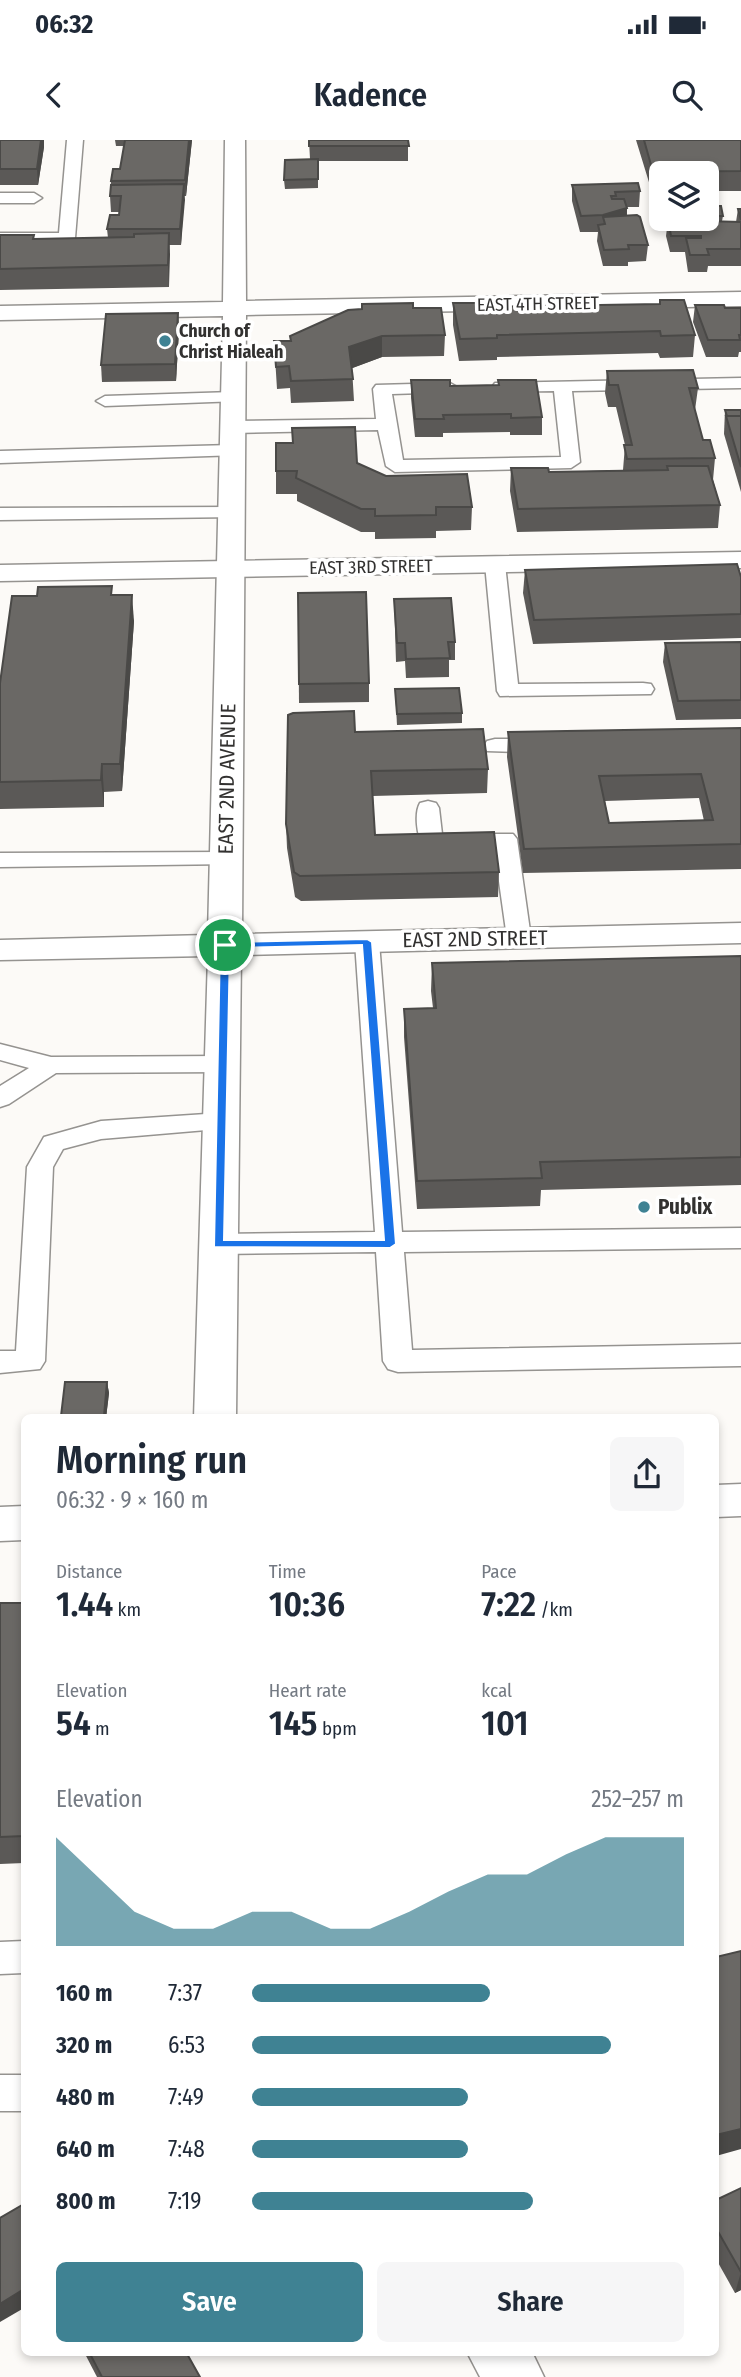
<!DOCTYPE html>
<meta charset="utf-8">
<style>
:root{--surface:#fff;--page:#f6f6f7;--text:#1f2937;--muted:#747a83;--accent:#3f8293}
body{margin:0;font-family:"Fira Sans Condensed",sans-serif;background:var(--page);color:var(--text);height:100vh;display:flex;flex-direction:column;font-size:26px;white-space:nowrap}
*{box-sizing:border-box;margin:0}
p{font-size:23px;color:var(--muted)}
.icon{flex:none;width:38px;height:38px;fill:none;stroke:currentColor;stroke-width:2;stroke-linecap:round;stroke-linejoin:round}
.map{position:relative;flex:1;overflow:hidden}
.drawer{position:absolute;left:21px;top:1274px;width:698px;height:942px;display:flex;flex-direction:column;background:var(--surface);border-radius:10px;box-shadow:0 4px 10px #0003}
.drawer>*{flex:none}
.tools{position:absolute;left:649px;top:21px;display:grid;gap:14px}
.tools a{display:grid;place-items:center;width:70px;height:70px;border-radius:10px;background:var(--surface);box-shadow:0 4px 10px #0003;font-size:35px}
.pin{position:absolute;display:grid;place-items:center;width:60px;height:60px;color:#fff;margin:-30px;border:4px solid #fff;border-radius:50%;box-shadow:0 2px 7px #0007}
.round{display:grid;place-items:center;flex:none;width:74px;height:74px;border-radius:10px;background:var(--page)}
.head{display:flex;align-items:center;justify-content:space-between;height:119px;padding:0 35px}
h1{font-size:38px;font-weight:600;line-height:52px}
.figures{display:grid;grid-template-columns:repeat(3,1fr);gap:10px;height:119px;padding:7px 35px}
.figures div{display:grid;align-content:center}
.figures b{font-size:35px;font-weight:600}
.figures small{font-size:19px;font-weight:400}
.figures p{font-size:19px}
.chart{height:196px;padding:14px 35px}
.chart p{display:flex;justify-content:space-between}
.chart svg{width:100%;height:126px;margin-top:7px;fill:var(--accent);opacity:.7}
.cta{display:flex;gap:14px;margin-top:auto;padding:14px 35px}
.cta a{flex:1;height:80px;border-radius:10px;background:var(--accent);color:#fff;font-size:28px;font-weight:600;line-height:80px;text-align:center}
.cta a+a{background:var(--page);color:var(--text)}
ul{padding:0 35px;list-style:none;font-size:23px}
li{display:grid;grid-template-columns:112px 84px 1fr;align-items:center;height:52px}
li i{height:18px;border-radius:9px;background:var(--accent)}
.status{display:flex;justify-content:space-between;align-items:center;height:49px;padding:0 35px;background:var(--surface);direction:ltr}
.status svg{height:19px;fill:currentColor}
header{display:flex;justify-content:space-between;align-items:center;height:91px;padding:0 35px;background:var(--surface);font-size:32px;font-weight:600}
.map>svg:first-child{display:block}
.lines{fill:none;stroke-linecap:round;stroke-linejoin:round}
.lane-casing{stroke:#959390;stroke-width:3}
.street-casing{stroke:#959390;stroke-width:3}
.secondary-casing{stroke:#959390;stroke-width:3}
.lane{fill:#fff;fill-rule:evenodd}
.street{fill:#fff;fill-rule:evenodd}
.secondary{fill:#fff;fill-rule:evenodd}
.wall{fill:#5b5957;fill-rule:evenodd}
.shaded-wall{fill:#4a4947}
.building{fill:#6a6865;stroke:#4a4947;stroke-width:2;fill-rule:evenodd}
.route{fill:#1a73e8;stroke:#fff;stroke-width:2;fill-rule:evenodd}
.poi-dot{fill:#3f8293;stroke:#fff;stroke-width:2.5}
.labels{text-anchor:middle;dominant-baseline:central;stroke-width:7;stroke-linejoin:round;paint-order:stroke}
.far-street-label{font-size:18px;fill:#323130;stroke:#fff}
.far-poi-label{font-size:18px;font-weight:bold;fill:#323130;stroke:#fff;text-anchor:start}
.street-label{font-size:21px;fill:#323130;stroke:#fff}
.poi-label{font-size:21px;font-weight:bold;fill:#323130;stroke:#fff;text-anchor:start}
</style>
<div class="status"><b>06:32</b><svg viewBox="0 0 49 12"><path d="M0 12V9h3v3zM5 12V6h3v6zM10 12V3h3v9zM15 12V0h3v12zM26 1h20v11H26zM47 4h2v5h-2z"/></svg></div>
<header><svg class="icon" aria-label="back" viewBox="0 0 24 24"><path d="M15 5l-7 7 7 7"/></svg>Kadence<svg class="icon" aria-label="search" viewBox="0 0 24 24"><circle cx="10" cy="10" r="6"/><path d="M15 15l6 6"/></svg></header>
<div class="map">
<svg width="741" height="2237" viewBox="0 0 741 2237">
<rect width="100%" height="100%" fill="#fcfaf7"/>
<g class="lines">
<!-- lane casing -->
<g class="lane-casing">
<g id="lane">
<path d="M67,0H83L75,98L67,103H0V93H59Z"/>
<path d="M0,53H34L42,58L34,63H0Z"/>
<path d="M741,238V248L572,251L580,322L571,328L395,332L386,326L378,290L232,293L223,287L232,281L376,279L373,249L376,245L450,243L459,248L456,252L392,254L403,320L561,317L554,251L501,252L492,247L495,243Z"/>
<path d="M233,252L242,257L239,261L105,266L96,261L105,256Z"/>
<path d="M232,305L241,311L239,315L0,323V311Z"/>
<path d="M231,367L241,373L238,377L0,380V368Z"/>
<path d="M495,418L502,420L505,424L518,544L643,543L651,544L654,549L651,554L500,556L497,551L485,424L488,420Z"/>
<path d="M495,599H546L554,601L557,606L554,611L546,613L487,611L484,606L487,601Z"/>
<path d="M428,661L436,663L439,668L442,694H513L517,699L531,798L528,803L519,805L510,803L507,798L494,706H423C417,696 414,673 420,663Z"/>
<path d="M226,712L234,714L238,719L234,724L0,727V713Z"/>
<path d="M367,795L376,797L379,802L402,1092L741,1088V1108L404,1112L412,1210L741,1204V1226L398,1232L388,1229L383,1221L376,1112L218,1114L208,1111L204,1104L208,1097L218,1094L375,1092L355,802L358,797Z"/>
<path d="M0,904L51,917L222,916L231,918L235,924L231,930L222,932L56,933L9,964L0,967V946L29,928L0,920Z"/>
<path d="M221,973L230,976L234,982L230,988L101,999L63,1009L53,1027L45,1221L40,1229L0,1233V1211H16L27,1027L44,997L101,981Z"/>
<path d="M24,1801V1833L0,1834V1802Z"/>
<rect x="0" y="1935" width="24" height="36"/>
</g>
</g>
<!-- street casing -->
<g class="street-casing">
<g id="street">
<path d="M225,0H245L246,161L741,152V166L246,175L242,794L741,783V803L241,815L236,1278H194L208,816L0,820V800L208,795L223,176L0,180V166L223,162Z"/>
<path d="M467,2212H532L544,2237H480Z"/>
</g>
</g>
<!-- secondary casing -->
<g class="secondary-casing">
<g id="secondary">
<path d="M741,412V428L0,441V425Z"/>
<path d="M741,1344V1376L716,1377V1345Z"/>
<path d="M24,1366V1400L0,1401V1367Z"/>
</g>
</g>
<!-- lane -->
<use href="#lane" class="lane"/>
<!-- street -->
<use href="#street" class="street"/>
<!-- secondary -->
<use href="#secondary" class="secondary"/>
</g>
<!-- wall -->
<g class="wall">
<path d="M0,0H44V7L38,45H0Z"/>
<path d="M115,0H192L186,56H184L181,105H169V147L0,150V95H34V99L108,98L107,89L119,75V72H111L110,56L111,41L120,29L124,6H116Z"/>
<path d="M309,0H408V21H318V48L285,49L284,40L310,19Z"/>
<path d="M636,0H741V51H707V33H662V52H652Z"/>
<path d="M572,45L640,51L639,67H627V75L648,105L646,121L628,122V126H603L597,101L598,92H580L572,61Z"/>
<path d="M707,66L723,76L722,81L736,82L738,69H741V126H708L707,132H688L685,112H670L666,96L668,80L695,81L694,79H707Z"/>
<path d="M660,160L695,195L693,217L660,218L658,213L497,217V220L459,221L453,185V163L484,167L659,164Z"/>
<path d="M695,165L725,168H741V212H739L738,217H706L693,182Z"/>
<path d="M413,168L445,195L444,216L382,217L352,228L354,261L291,263L290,248L277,249L274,201H290Z"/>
<path d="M178,173L179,190L176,241L102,242L101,225Z"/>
<path d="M607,231L698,248L695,270L703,300L715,318L713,340L720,365L718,388L517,392L510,351L511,328L549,332L623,330L625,305L616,267H608L605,253Z"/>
<path d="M411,240L450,246L498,245V240L542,277V295H510V292L443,293V297H415L411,258Z"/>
<path d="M725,270H741V352L724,294Z"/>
<path d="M357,323L386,336L472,367L471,390L436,391V398L375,399V392H361L297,361V354H276V331Z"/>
<path d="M525,430L741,437V498L533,504L523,453Z"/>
<path d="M112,446V455L134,481L122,651L104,652V667L0,669V543L37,456Z"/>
<path d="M298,453L369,543V562L299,563Z"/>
<path d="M394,459L455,502V520H449V537L406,538L405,521L396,522Z"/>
<path d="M741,502V579L676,580L663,522L665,503Z"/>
<path d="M395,549L462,573V583L397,585Z"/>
<path d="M741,588V729L523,733L507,617L508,592ZM699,658L704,681L609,683L605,661Z"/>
<path d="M355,592L488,629L487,653L373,656L375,695L499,732L498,757L301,761L295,757L287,708L286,684Z"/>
<path d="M741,816V1045L541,1050L540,1066L417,1069L404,897V869L433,868L431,851L432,823Z"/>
<path d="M65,1242H107L109,1253L106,1278H61Z"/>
<path d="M0,1463H24V1723L0,1724Z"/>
<path d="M741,2048V2150L735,2153L716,2119V2060Z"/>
<path d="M84,2212H186L200,2237H97Z"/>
</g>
<!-- shaded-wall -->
<g class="shaded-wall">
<path d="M41,0H44V7L38,45L37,29Z"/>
<path d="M189,0H192L186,56L185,40Z"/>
<path d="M184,44L185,60L181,105L180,89Z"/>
<path d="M627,68L626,84H605L603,75Z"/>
<path d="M169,93L170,114L169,147L168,125Z"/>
<path d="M178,173L179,190L176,241L175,224Z"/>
<path d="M382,196V217L350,229L349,207Z"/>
<path d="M132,455L134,481L122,651L120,624Z"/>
<path d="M102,624L104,652V667L101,640Z"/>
<path d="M107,1242L109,1253L106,1278H104Z"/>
<path d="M741,1989V2009L716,2016V1995Z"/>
<path d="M741,2132V2150L735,2153Z"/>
<path d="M24,2149V2168L0,2182V2164Z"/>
</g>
<!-- building -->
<g class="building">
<path d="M0,0H41L37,29H0Z"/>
<path d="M125,0H189L185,40L111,41L113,29H120Z"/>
<path d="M309,0H408L409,6H309Z"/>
<path d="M644,0H741V31L653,32Z"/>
<path d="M318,19V39L284,40L285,20Z"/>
<path d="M638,43L640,51L615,52L616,56H611L612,59H624L627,68L603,75L581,76L572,45Z"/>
<path d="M184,44L180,89H107L110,75H119L121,56H110L111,45Z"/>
<path d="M707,66H721L723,76H707Z"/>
<path d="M738,69H741V80Z"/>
<path d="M637,75L640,77L648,105H628L629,109L604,110L598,85L605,84L603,77Z"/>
<path d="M668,80L741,82V109H707L709,115H690L686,98H701V96H671Z"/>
<path d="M169,93L168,125L0,129V95H34L33,99L134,97V94Z"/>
<path d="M660,160H684L695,195L661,196L660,191L497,195V198L460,199L453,163H483L484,167L660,164Z"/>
<path d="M413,163V168H441L445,195L382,196L349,207L353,239L291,241L289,226L276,227L274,201H291L290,196L348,170L362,169V164Z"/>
<path d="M695,165H724L725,168H741V195H739L740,200H708Z"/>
<path d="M178,173L175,224L101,225L106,174Z"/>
<path d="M693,230L698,248H689L703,300H710L715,318L627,319L624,305H632L618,245H609L607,231Z"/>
<path d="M411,240H450V246L499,245L498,240H536L542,277L511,278V274L443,275L444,279H415Z"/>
<path d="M725,270H741V276H727Z"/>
<path d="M726,276H741V327Z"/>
<path d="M355,287L357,323L386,336L467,334L472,367H436V375L375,376V369H361L296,338L297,331H276V303H293L292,288Z"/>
<path d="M667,326H708L720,365L518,369L511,328H548L549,332L668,330Z"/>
<path d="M737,424L741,437V474L534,480L525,430Z"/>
<path d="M112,446L111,455H132L120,624H102L101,640L0,642V543L12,456H37L38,447Z"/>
<path d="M366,452L369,543L299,544L298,453Z"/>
<path d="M451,458L455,502H448L450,518L406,519L405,503H397L394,459Z"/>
<path d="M741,502V560L678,561L665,503Z"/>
<path d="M459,548L462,573L397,574L395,549Z"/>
<path d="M354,571L355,592L483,589L488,629L371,631L375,695L494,692L499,732L300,736L294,732L286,684L288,575L293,573Z"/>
<path d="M741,588V704L524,709L508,592ZM701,634L713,680L609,683L599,636Z"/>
<path d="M741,816V1017L540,1022L542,1038L417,1041L404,869L436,868L432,823Z"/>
<path d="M65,1242H107L104,1276H61Z"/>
<path d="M0,1463H24V1696L0,1697Z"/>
<path d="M741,1811V1989L716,1995V1817Z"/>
<path d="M741,2048V2132L716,2088V2060Z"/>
<path d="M24,2064V2149L0,2164V2078Z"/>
<path d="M89,2212H186L200,2237H102Z"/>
</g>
<!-- route -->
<path class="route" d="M367,799L372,802L396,1104L390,1108L214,1107L220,805L225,802ZM362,805L384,1100H224L230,808Z"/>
<!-- markers -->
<g class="poi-dot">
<circle cx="165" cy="201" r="7"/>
<circle cx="644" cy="1067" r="7"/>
</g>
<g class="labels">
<!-- far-street labels -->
<g class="far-street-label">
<text transform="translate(538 164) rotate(-1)">EAST 4TH STREET</text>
<text transform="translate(371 427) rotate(-1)">EAST 3RD STREET</text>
</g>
<!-- far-poi labels -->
<g class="far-poi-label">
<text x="179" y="191">Church of<tspan x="179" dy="21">Christ Hialeah</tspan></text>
</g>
<!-- street labels -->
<g class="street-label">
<text transform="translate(227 639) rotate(-89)">EAST 2ND AVENUE</text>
<text transform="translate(475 799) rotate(-1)">EAST 2ND STREET</text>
</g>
<!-- poi labels -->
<g class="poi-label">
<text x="658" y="1067">Publix</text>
</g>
</g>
</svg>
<div class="tools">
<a><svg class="icon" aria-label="layers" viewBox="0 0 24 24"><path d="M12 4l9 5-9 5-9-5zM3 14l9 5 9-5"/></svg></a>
</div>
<div class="pin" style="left:225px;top:805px;background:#1e9e55"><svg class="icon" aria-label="arrive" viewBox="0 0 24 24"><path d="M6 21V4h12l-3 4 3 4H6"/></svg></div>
<section class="drawer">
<div class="head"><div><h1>Morning run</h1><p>06:32 · 9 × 160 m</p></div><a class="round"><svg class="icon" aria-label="share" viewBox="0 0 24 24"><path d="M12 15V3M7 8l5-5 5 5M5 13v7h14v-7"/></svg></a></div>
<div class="figures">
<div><p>Distance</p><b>1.44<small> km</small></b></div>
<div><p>Time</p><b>10:36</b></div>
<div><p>Pace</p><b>7:22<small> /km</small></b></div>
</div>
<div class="figures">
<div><p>Elevation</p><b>54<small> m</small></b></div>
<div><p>Heart rate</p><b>145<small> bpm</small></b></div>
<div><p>kcal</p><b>101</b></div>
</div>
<div class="chart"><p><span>Elevation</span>252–257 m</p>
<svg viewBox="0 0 160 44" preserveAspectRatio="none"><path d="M0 44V6L10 19L20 32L30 38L40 38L50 32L60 32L70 38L80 38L90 32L100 25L110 19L120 19L130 12L140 6L150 6L160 6V44z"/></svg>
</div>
<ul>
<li><b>160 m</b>7:37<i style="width:55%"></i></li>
<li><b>320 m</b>6:53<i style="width:83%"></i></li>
<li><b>480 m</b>7:49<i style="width:50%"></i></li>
<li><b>640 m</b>7:48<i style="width:50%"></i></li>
<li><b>800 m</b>7:19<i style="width:65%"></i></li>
</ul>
<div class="cta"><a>Save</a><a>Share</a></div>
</section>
</div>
